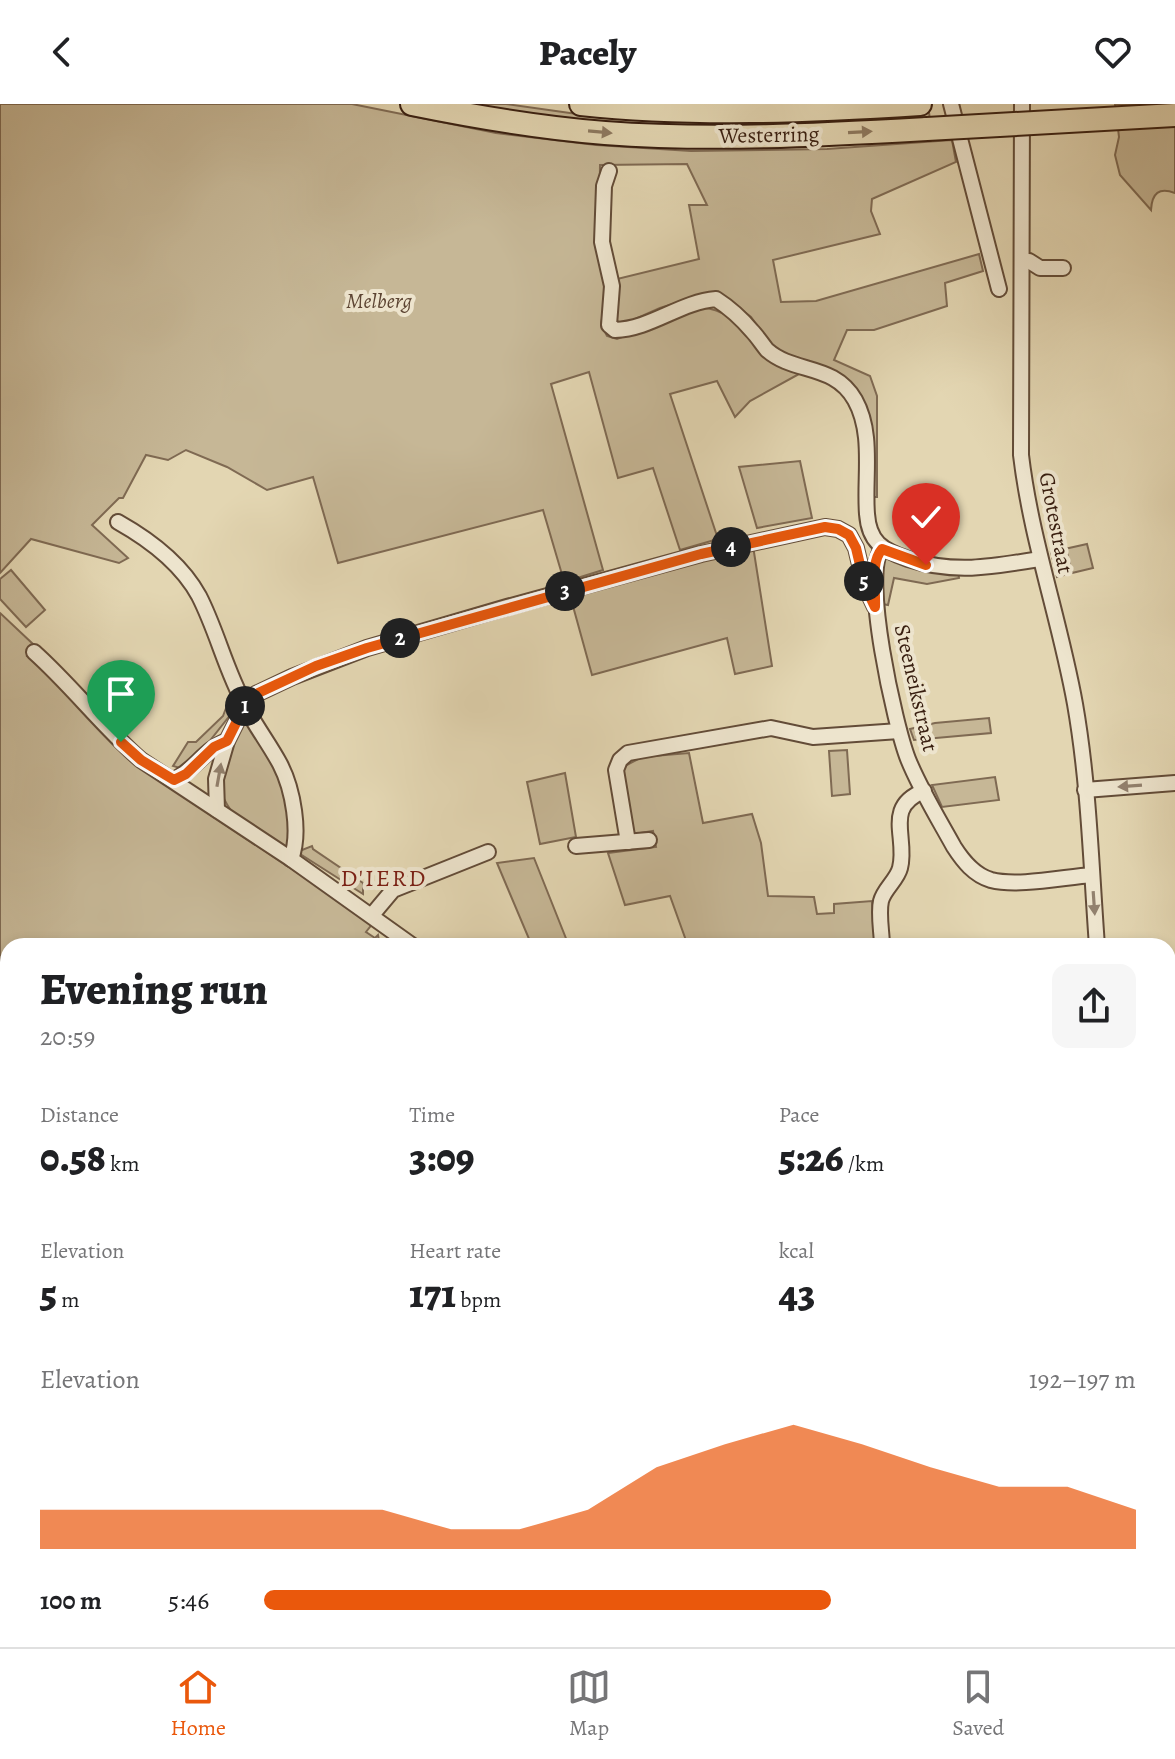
<!DOCTYPE html>
<meta charset="utf-8">
<style>
:root{--surface:#fff;--page:#f6f6f6;--text:#202124;--muted:#757577;--line:#e0e0e0;--accent:#ea580c}
body{margin:0;font-family:Alegreya,serif;background:var(--page);color:var(--text);height:100vh;display:flex;flex-direction:column;font-size:30px;white-space:nowrap}
*{box-sizing:border-box;margin:0}
p{font-size:26px;color:var(--muted)}
.icon{flex:none;width:44px;height:44px;fill:none;stroke:currentColor;stroke-width:2;stroke-linecap:round;stroke-linejoin:round}
.map{position:relative;flex:1;overflow:hidden}
.panel{position:absolute;left:0px;top:834px;width:1176px;height:710px;display:flex;flex-direction:column;background:var(--surface);border-radius:24px 24px 0 0;box-shadow:0 4px 12px #0003}
.panel>*{flex:none}
.pin{position:absolute;display:grid;place-items:center;width:68px;height:68px;color:#fff;margin:-82px -34px;border-radius:50% 50% 50% 0;rotate:-45deg;box-shadow:0 0 8px #0007}
.pin .icon{rotate:45deg}
.km{position:absolute;width:40px;height:40px;margin:-20px;border-radius:50%;background:#222;color:#fff;font-size:22px;line-height:40px;text-align:center}
.round{display:grid;place-items:center;flex:none;width:84px;height:84px;border-radius:16px;background:var(--page)}
.summary{display:flex;align-items:center;justify-content:space-between;height:136px;padding:0 40px}
h1{font-size:44px;font-weight:800;line-height:60px}
.stats{display:grid;grid-template-columns:repeat(3,1fr);gap:12px;height:136px;padding:8px 40px}
.stats div{display:grid;align-content:center}
.stats b{font-size:40px;font-weight:800}
.stats small{font-size:22px;font-weight:400}
.stats p{font-size:22px}
.chart{height:224px;padding:16px 40px}
.chart p{display:flex;justify-content:space-between}
.chart svg{width:100%;height:144px;margin-top:8px;fill:var(--accent);opacity:.7}
ul{padding:0 40px;list-style:none;font-size:26px}
li{display:grid;grid-template-columns:128px 96px 1fr;align-items:center;height:60px}
li i{height:20px;border-radius:10px;background:var(--accent)}
header{display:flex;justify-content:space-between;align-items:center;height:104px;padding:0 40px;background:var(--surface);font-size:36px;font-weight:800}
.tabs{display:flex;justify-content:space-around;align-items:center;height:112px;border-top:2px solid var(--line);background:var(--surface);font-size:22px;color:var(--muted)}
.tabs a{display:grid;justify-items:center;gap:4px}
.tabs .active{color:var(--accent)}
.map>svg:first-child{display:block}
.green{fill:#c6b796;stroke:#7f6a53;stroke-width:2}
.lines{fill:none;stroke-linecap:round;stroke-linejoin:round}
.minor-casing{stroke:#634c38;stroke-width:18}
.tertiary-casing{stroke:#634c38;stroke-width:22}
.secondary-casing{stroke:#381e10;stroke-width:24}
.trunk-casing{stroke:#381e10;stroke-width:26}
.minor{stroke:#ede4cd;stroke-width:14}
.tertiary{stroke:#ede4cd;stroke-width:18}
.secondary{stroke:#ede4cd;stroke-width:20}
.trunk{stroke:#e3d6b2;stroke-width:22}
.trunk-bridge-casing{stroke:#381e10;stroke-width:26;stroke-linecap:butt}
.trunk-bridge{stroke:#e3d6b2;stroke-width:22}
.oneway{fill:#8e7a61}
.oneway2{fill:#92816e}
.route-casing{stroke:#fff;stroke-width:16}
.route{stroke:#ea580c;stroke-width:10}
.labels{text-anchor:middle;dominant-baseline:central;stroke-width:8;stroke-linejoin:round;paint-order:stroke}
.street-label{font-size:22px;fill:#381e10;stroke:#ede4cd}
.park-label{font-size:22px;font-style:italic;fill:#5c4432;stroke:#ede4cd}
.neighbourhood-label{font-size:24px;letter-spacing:2px;fill:#7a1f14;stroke:#ede4cd}
</style>
<header><svg class="icon" aria-label="back" viewBox="0 0 24 24"><path d="M15 5l-7 7 7 7"/></svg>Pacely<svg class="icon" aria-label="heart" viewBox="0 0 24 24"><path d="M12 20l-8-8c-3-5 5-10 8-4 3-6 11-1 8 4z"/></svg></header>
<div class="map">
<svg width="1175" height="1543" viewBox="0 0 1175 1543">
<rect width="100%" height="100%" fill="#e3d6b2"/>
<filter id="stains"><feTurbulence type="fractalNoise" baseFrequency=".0025" numOctaves="4"/><feColorMatrix values="0 0 0 0 .2 0 0 0 0 .09 0 0 0 0 .02 0 0 0 .5 -.17"/></filter>
<radialGradient id="worn" r=".72"><stop offset=".6" stop-color="#630" stop-opacity="0"/><stop offset="1" stop-color="#630" stop-opacity=".3"/></radialGradient>
<!-- green -->
<g class="green">
<path d="M0,0H352L496,29L596,41L691,47L827,45L952,36L956,58L872,95L871,107L880,130L773,156L781,198L816,197L979,150L983,167L945,179L947,202L874,226H847L834,256L870,272L877,292V393H870L860,294L772,242L751,213L725,193H695L660,204L624,220L614,216L617,175L699,155L689,101H707L687,60L600,61L599,138L608,181L601,220L607,232L617,235L700,204C734,203 748,237 770,257C777,263 790,266 799,270L750,297L735,313L717,277L670,290L718,435L680,446L653,364L618,374L589,268L551,280L603,466L558,480L561,467L543,406L338,459L313,373L267,386L227,363L186,346L168,356L146,351L123,394H119L92,421L128,454L119,459L31,435L0,469Z"/>
<path d="M454,0H506L577,10L804,15L929,8L930,17L669,24L548,14Z"/>
<path d="M1115,0H1158L1165,23L1175,22V89C1159,83 1152,89 1151,106L1120,71L1115,51L1119,33Z"/>
<path d="M800,357L812,414L757,424L739,363Z"/>
<path d="M1087,440L1093,464L1072,469L1067,449L1060,451L1064,471L1057,473L1051,448Z"/>
<path d="M753,442L772,562L735,570L727,534L592,571L571,495L557,498V496Z"/>
<path d="M884,452L958,467L959,474L927,480L894,474L888,501L882,500L878,459Z"/>
<path d="M11,466L45,506L26,523L0,495V475Z"/>
<path d="M0,509L34,541L27,552L57,576L119,645L161,678L373,819L366,828L375,834L378,831L380,842H8V924L0,927Z"/>
<path d="M228,599L231,610L193,658L180,664L173,662L188,638H196L223,612Z"/>
<path d="M243,614L248,615L279,665L288,694L290,743L286,744L232,708C227,701 221,692 221,684C221,663 235,633 243,614Z"/>
<path d="M989,614L991,629L914,636L910,625L935,619Z"/>
<path d="M847,646L850,690L832,692L829,647Z"/>
<path d="M689,649L703,719L752,710L761,739L768,792L814,793L817,810L834,809V800L872,797L875,842H688L670,792L625,801L608,749L656,743L653,727L634,730L622,674L623,663L642,653Z"/>
<path d="M565,669L576,733L540,740L527,678Z"/>
<path d="M995,673L999,696L942,703L932,681Z"/>
<path d="M312,742L313,745L363,779V790L297,748Z"/>
<path d="M534,754L569,842H532L497,759Z"/>
<path d="M8,1001V1229L0,1232V1004Z"/>
</g>
<g class="lines">
<!-- minor casing -->
<g class="minor-casing">
<g id="minor">
<path d="M951,0L999,185"/>
<path d="M1022,0L1021,351C1031,436 1060,516 1075,600C1089,680 1091,761 1097,842"/>
<path d="M609,67L604,82L602,138L612,182L609,221L615,226C651,225 680,198 716,195C730,204 741,214 752,227C757,232 762,240 767,246C794,270 834,259 855,296C874,330 864,373 867,410C869,438 882,446 908,455C954,470 992,463 1039,455"/>
<path d="M1022,157H1029L1040,164H1063"/>
<path d="M118,418C150,436 181,459 199,492C217,527 226,567 245,601"/>
<path d="M882,445C861,469 895,622 908,655C920,685 938,714 954,743C963,757 974,771 991,776C1018,783 1064,773 1092,771"/>
<path d="M34,548C72,582 103,623 141,656L291,755L413,842"/>
<path d="M253,616C262,631 272,645 280,660C293,685 301,729 291,755"/>
<path d="M174,676C194,666 206,644 227,637"/>
<path d="M1085,686L1175,679"/>
<path d="M217,706L216,675L227,637L245,601L256,590L292,573L367,544L507,503L701,450L825,423L838,425L849,431L856,444L865,482L875,503"/>
<path d="M628,738L616,666L620,656L628,649L771,624L813,633L899,627"/>
<path d="M576,742L649,736"/>
<path d="M372,811L393,786L488,748"/>
<path d="M882,842C882,829 878,810 881,797C884,785 897,776 900,764C908,734 883,703 924,687"/>
<path d="M0,945L8,942"/>
<path d="M1168,1152L1175,1151"/>
<path d="M1168,1232L1175,1235"/>
<path d="M95,1536L97,1543"/>
<path d="M347,1536L348,1543"/>
<path d="M842,1536L859,1543"/>
<path d="M547,1543L596,1536"/>
<path d="M946,1543L950,1536"/>
</g>
</g>
<!-- tertiary casing -->
<g class="tertiary-casing">
<path id="tertiary" d="M0,1424L8,1422"/>
</g>
<!-- secondary casing -->
<g class="secondary-casing">
<g id="secondary">
<path d="M1168,948L1175,947"/>
<path d="M1083,1536L1091,1543"/>
<path d="M973,1543L983,1536"/>
<path d="M994,1543L1005,1536"/>
<path d="M1116,1543L1124,1536"/>
</g>
</g>
<!-- trunk casing -->
<g class="trunk-casing">
<g id="trunk">
<path d="M412,0C476,13 540,24 605,29C712,37 820,31 927,25"/>
<path d="M581,0C694,12 807,7 920,0"/>
</g>
</g>
<!-- minor -->
<use href="#minor" class="minor"/>
<!-- tertiary -->
<use href="#tertiary" class="tertiary"/>
<!-- secondary -->
<use href="#secondary" class="secondary"/>
<!-- trunk -->
<use href="#trunk" class="trunk"/>
<!-- trunk-bridge casing -->
<g class="trunk-bridge-casing">
<path id="trunk-bridge" d="M927,25L1175,11"/>
</g>
<!-- trunk-bridge -->
<use href="#trunk-bridge" class="trunk-bridge"/>
</g>
<!-- one-way arrows -->
<defs><path id="oneway-solid" d="M-6-.8H1V-3.2L6.5 0L1 3.2V.8H-6Z" transform="scale(2)"/></defs>
<g class="oneway">
<use href="#oneway-solid" transform="translate(600 28) rotate(5)"/>
<use href="#oneway-solid" transform="translate(860 28) rotate(-3)"/>
</g>
<g class="oneway2">
<use href="#oneway-solid" transform="translate(219 671) rotate(-80)"/>
<use href="#oneway-solid" transform="translate(1130 682) rotate(176)"/>
<use href="#oneway-solid" transform="translate(1094 799) rotate(86)"/>
</g>
<g class="lines">
<!-- route casing -->
<g class="route-casing">
<path id="route" d="M121,638L141,656L174,676L186,670L214,643L227,637L245,601L256,590L316,562L367,544L701,450L825,423L838,425L849,431L856,444L865,482L875,503C876,484 870,459 882,445L926,461"/>
</g>
<!-- route -->
<use href="#route" class="route"/>
</g>
<g class="labels">
<!-- street labels -->
<g class="street-label">
<text transform="translate(769 31) rotate(-1)">Westerring</text>
<text transform="translate(1056 419) rotate(79)">Grotestraat</text>
<text transform="translate(916 584) rotate(77)">Steeneikstraat</text>
</g>
<!-- park labels -->
<g class="park-label">
<text x="379" y="197">Melberg</text>
</g>
<!-- neighbourhood labels -->
<g class="neighbourhood-label">
<text x="384" y="774">D'IERD</text>
</g>
</g>
<rect width="100%" height="100%" filter="url(#stains)"/>
<rect width="100%" height="100%" fill="url(#worn)"/>
</svg>
<div class="pin" style="left:121px;top:638px;background:#1e9e55"><svg class="icon" aria-label="arrive" viewBox="0 0 24 24"><path d="M6 21V4h12l-3 4 3 4H6"/></svg></div>
<div class="pin" style="left:926px;top:461px;background:#d93025"><svg class="icon" aria-label="check" viewBox="0 0 24 24"><path d="M5 12l5 5 9-10"/></svg></div>
<b class="km" style="left:245px;top:602px">1</b>
<b class="km" style="left:400px;top:534px">2</b>
<b class="km" style="left:565px;top:487px">3</b>
<b class="km" style="left:731px;top:443px">4</b>
<b class="km" style="left:864px;top:477px">5</b>
<section class="panel">
<div class="summary"><div><h1>Evening run</h1><p>20:59</p></div><a class="round"><svg class="icon" aria-label="share" viewBox="0 0 24 24"><path d="M12 15V3M7 8l5-5 5 5M5 13v7h14v-7"/></svg></a></div>
<div class="stats">
<div><p>Distance</p><b>0.58<small> km</small></b></div>
<div><p>Time</p><b>3:09</b></div>
<div><p>Pace</p><b>5:26<small> /km</small></b></div>
</div>
<div class="stats">
<div><p>Elevation</p><b>5<small> m</small></b></div>
<div><p>Heart rate</p><b>171<small> bpm</small></b></div>
<div><p>kcal</p><b>43</b></div>
</div>
<div class="chart"><p><span>Elevation</span>192–197 m</p>
<svg viewBox="0 0 160 44" preserveAspectRatio="none"><path d="M0 44V32L10 32L20 32L30 32L40 32L50 32L60 38L70 38L80 32L90 19L100 12L110 6L120 12L130 19L140 25L150 25L160 32V44z"/></svg>
</div>
<ul>
<li><b>100 m</b>5:46<i style="width:65%"></i></li>
</ul>
</section>
</div>
<nav class="tabs">
<a class="active"><svg class="icon" aria-label="home" viewBox="0 0 24 24"><path d="M3 11l9-7 9 7M6 9v11h12V9"/></svg>Home</a>
<a><svg class="icon" aria-label="map" viewBox="0 0 24 24"><path d="M3 6l6-2 6 2 6-2v14l-6 2-6-2-6 2zM9 4v14M15 6v14"/></svg>Map</a>
<a><svg class="icon" aria-label="saved" viewBox="0 0 24 24"><path d="M7 4h10v16l-5-4-5 4z"/></svg>Saved</a>
</nav>
